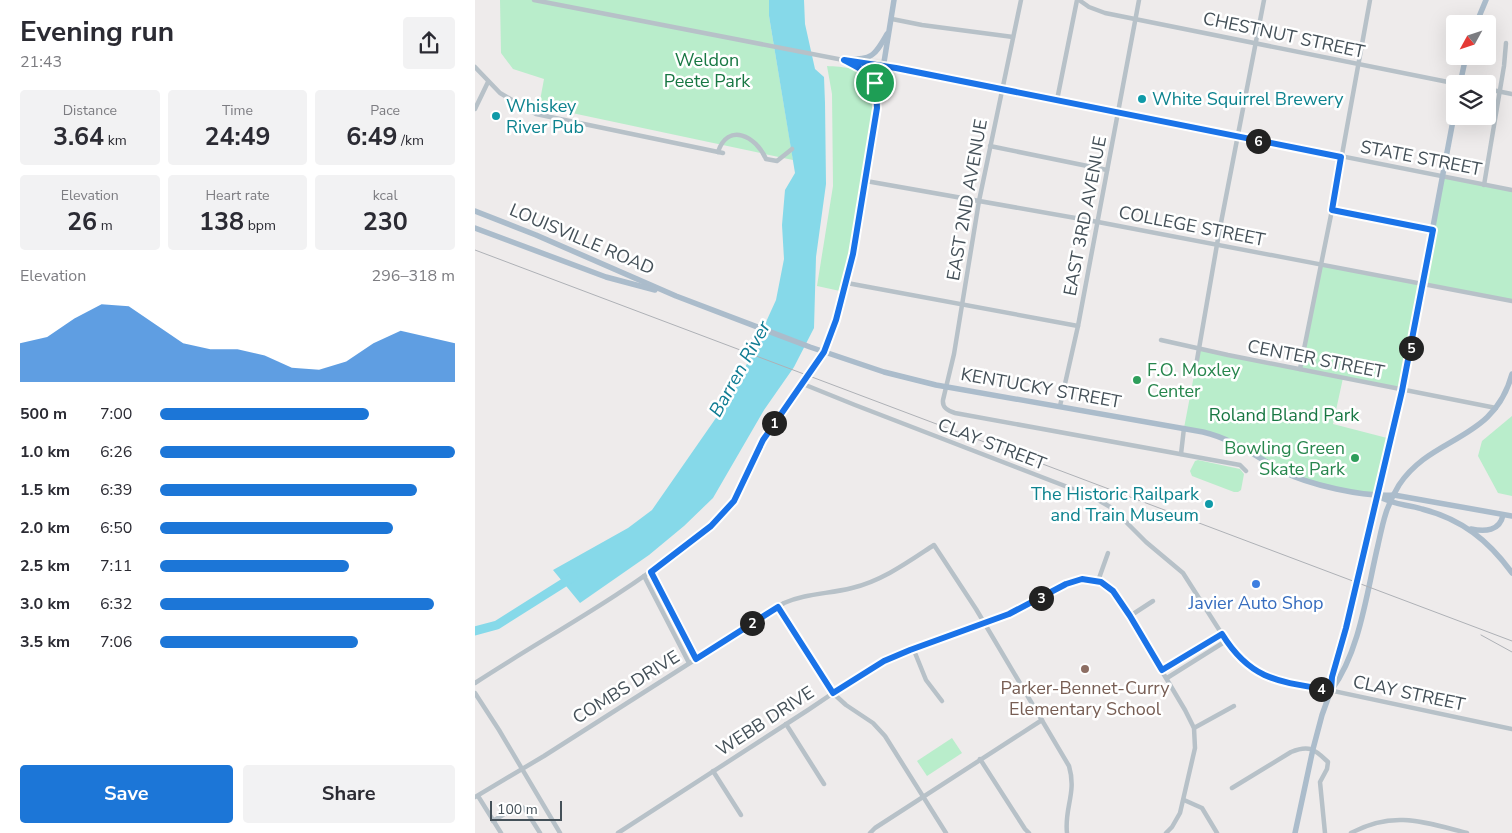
<!DOCTYPE html>
<meta charset="utf-8">
<style>
:root{--surface:#fff;--page:#f2f2f3;--text:#2b2b33;--muted:#7c7c81;--accent:#1c76d7}
body{margin:0;font-family:"Nunito Sans",sans-serif;background:var(--page);color:var(--text);height:100vh;display:flex;flex-direction:column;font-size:19px;white-space:nowrap}
*{box-sizing:border-box;margin:0}
p{font-size:16px;color:var(--muted)}
.icon{flex:none;width:28px;height:28px;fill:none;stroke:currentColor;stroke-width:2;stroke-linecap:round;stroke-linejoin:round}
.map{position:relative;flex:1;overflow:hidden}
.details{display:flex;flex-direction:column;background:var(--surface);width:475px}
.details>*{flex:none}
.needle{width:32px;rotate:230deg}
.tools{position:absolute;left:971px;top:15px;display:grid;gap:10px}
.tools a{display:grid;place-items:center;width:50px;height:50px;border-radius:5px;background:var(--surface);box-shadow:0 5px 20px #0002;font-size:25px}
.scale{position:absolute;left:15px;bottom:12px;width:72px;box-sizing:border-box;padding-left:5px;border:2px solid #445058;border-top:0;font-size:14px;line-height:18px;white-space:nowrap;color:#445058;-webkit-text-stroke:4px #fff;paint-order:stroke}
.pin{position:absolute;display:grid;place-items:center;width:42px;height:42px;color:#fff;margin:-21px;border:2px solid #fff;border-radius:50%;box-shadow:0 1px 5px #0007}
.km{position:absolute;width:25px;height:25px;margin:-12px;border-radius:50%;background:#222;color:#fff;font-size:14px;line-height:25px;text-align:center}
.round{display:grid;place-items:center;flex:none;width:52px;height:52px;border-radius:5px;background:var(--page)}
.summary{display:flex;align-items:center;justify-content:space-between;height:85px;padding:0 20px}
h1{font-size:28px;font-weight:700;line-height:38px}
.stats{display:grid;grid-template-columns:repeat(3,1fr);gap:8px;height:85px;padding:5px 20px}
.stats div{display:grid;align-content:center;border-radius:5px;background:var(--page);text-align:center}
.stats b{font-size:25px;font-weight:700}
.stats small{font-size:14px;font-weight:400}
.stats p{font-size:14px}
.chart{height:140px;padding:10px 20px}
.chart p{display:flex;justify-content:space-between}
.chart svg{width:100%;height:90px;margin-top:5px;fill:var(--accent);opacity:.7}
.primary-button{display:flex;gap:10px;margin-top:auto;padding:10px 20px}
.primary-button a{flex:1;height:58px;border-radius:5px;background:var(--accent);color:#fff;font-size:20px;font-weight:700;line-height:58px;text-align:center}
.primary-button a+a{background:var(--page);color:var(--text)}
ul{padding:0 20px;list-style:none;font-size:16px}
li{display:grid;grid-template-columns:80px 60px 1fr;align-items:center;height:38px}
li i{height:12px;border-radius:6px;background:var(--accent)}
main{display:flex;flex:1;min-height:0}
.map>svg:first-child{display:block}
.green{fill:#b9edcb}
.water{fill:#86d9e9}
.lines{fill:none;stroke-linecap:round;stroke-linejoin:round}
.river{stroke:#86d9e9;stroke-width:9}
.minor{stroke:#b7c1c8;stroke-width:4.5}
.major{stroke:#abbccb;stroke-width:5.5}
.rail{stroke:#aeb1b6;stroke-width:1}
.route-casing{stroke:#fff;stroke-width:10}
.route{stroke:#1a73e8;stroke-width:6}
.culture-dot{fill:#0f9aa8;stroke:#fff;stroke-width:2}
.leisure-dot{fill:#2e9e5b;stroke:#fff;stroke-width:2}
.shop-dot{fill:#3f7fe0;stroke:#fff;stroke-width:2}
.education-dot{fill:#8d6e63;stroke:#fff;stroke-width:2}
.labels{text-anchor:middle;dominant-baseline:central;stroke-width:5;stroke-linejoin:round;paint-order:stroke}
.street-label{font-size:18px;fill:#445058;stroke:#fff}
.park-label{font-size:18px;fill:#187743;stroke:#fff}
.culture-label{font-size:18px;fill:#0d838f;stroke:#fff;text-anchor:start}
.leisure-label{font-size:18px;fill:#27864d;stroke:#fff;text-anchor:start}
.shop-label{font-size:18px;fill:#366cbe;stroke:#fff}
.education-label{font-size:18px;fill:#785e54;stroke:#fff}
.water-label{font-size:19px;font-style:italic;fill:#0f7c93;stroke:#fff}
</style>
<main>
<section class="details">
<div class="summary"><div><h1>Evening run</h1><p>21:43</p></div><a class="round"><svg class="icon" aria-label="share" viewBox="0 0 24 24"><path d="M12 15V3M7 8l5-5 5 5M5 13v7h14v-7"/></svg></a></div>
<div class="stats">
<div><p>Distance</p><b>3.64<small> km</small></b></div>
<div><p>Time</p><b>24:49</b></div>
<div><p>Pace</p><b>6:49<small> /km</small></b></div>
</div>
<div class="stats">
<div><p>Elevation</p><b>26<small> m</small></b></div>
<div><p>Heart rate</p><b>138<small> bpm</small></b></div>
<div><p>kcal</p><b>230</b></div>
</div>
<div class="chart"><p><span>Elevation</span>296–318 m</p>
<svg viewBox="0 0 160 44" preserveAspectRatio="none"><path d="M0 44V25L10 22L20 13L30 6L40 7L50 16L60 25L70 28L80 28L90 31L100 37L110 38L120 34L130 25L140 19L150 22L160 25V44z"/></svg>
</div>
<ul>
<li><b>500 m</b>7:00<i style="width:71%"></i></li>
<li><b>1.0 km</b>6:26<i style="width:100%"></i></li>
<li><b>1.5 km</b>6:39<i style="width:87%"></i></li>
<li><b>2.0 km</b>6:50<i style="width:79%"></i></li>
<li><b>2.5 km</b>7:11<i style="width:64%"></i></li>
<li><b>3.0 km</b>6:32<i style="width:93%"></i></li>
<li><b>3.5 km</b>7:06<i style="width:67%"></i></li>
</ul>
<div class="primary-button"><a>Save</a><a>Share</a></div>
</section>
<div class="map">
<svg width="1037" height="833" viewBox="0 0 1037 833">
<rect width="100%" height="100%" fill="#eeebeb"/>
<!-- green -->
<g class="green">
<path d="M25,0H294V16L318,160L64,106L69,79L38,69L26,53Z"/>
<path d="M352,66C366,67 393,67 397,84C399,92 397,103 397,111L379,230L365,291L342,286L358,186L357,94Z"/>
<path d="M968,176L1037,190V301L948,284L927,391L868,378L858,424L916,439L903,496L826,479L749,438L709,428L724,349L825,370L847,265L947,284Z"/>
<path d="M1037,416V496L1023,493L1003,456L1007,441Z"/>
<path d="M723,460L765,469L769,474L766,490L763,492H759L717,476L715,471L720,461Z"/>
<path d="M477,738L487,753L452,776L442,761Z"/>
</g>
<!-- water -->
<path class="water" d="M294,0H329L330,24L340,69L349,77L350,103L351,184L341,257L339,328L319,367L289,410L238,498L209,526L174,555L105,603L78,570L153,528L177,510L259,392L301,300L309,259L307,225L310,190L320,173L294,16Z"/>
<g class="lines">
<!-- river -->
<path class="river" d="M0,631L22,625L98,577"/>
<!-- minor -->
<g class="minor">
<path d="M59,0L394,65L421,68L1037,190"/>
<path d="M546,0L504,201L479,354L468,400C467,408 473,411 480,413L765,465L771,471"/>
<path d="M604,0L614,7L630,13L983,84"/>
<path d="M417,19L447,25L538,37"/>
<path d="M0,67L25,93L61,114L248,153"/>
<path d="M1012,89L1037,94"/>
<path d="M582,100L602,0"/>
<path d="M0,109L13,82"/>
<path d="M515,146L632,170"/>
<path d="M243,152C253,122 281,136 291,159L302,161L317,149"/>
<path d="M391,181L623,222L1037,301"/>
<path d="M1009,185L1029,66L1031,43"/>
<path d="M857,210L958,230"/>
<path d="M372,283L603,326"/>
<path d="M686,340L753,355L1021,408"/>
<path d="M722,360L744,233L789,0"/>
<path d="M825,369L857,210L895,0"/>
<path d="M328,384L380,405L616,496L637,508L671,542L708,573L759,653L776,669L793,677L1037,729"/>
<path d="M585,406L603,326L664,0"/>
<path d="M706,454L709,428"/>
<path d="M176,572L221,659"/>
<path d="M169,576L214,663"/>
<path d="M623,581L633,553"/>
<path d="M303,607L360,695L371,705L398,723L410,736L471,833"/>
<path d="M655,616L678,601"/>
<path d="M438,648L451,680L467,701"/>
<path d="M687,670L747,634"/>
<path d="M692,678L751,641"/>
<path d="M0,683C69,638 142,599 206,549C222,536 239,525 252,509C269,489 276,462 289,439C307,409 330,381 349,352"/>
<path d="M0,693L24,730L85,833"/>
<path d="M311,724L349,784"/>
<path d="M719,728L759,706"/>
<path d="M505,759L550,829L554,833"/>
<path d="M238,771L266,815"/>
<path d="M757,788L816,752C835,744 840,750 853,762L852,769L845,782L850,833"/>
<path d="M3,796L26,833"/>
<path d="M0,797L69,756L309,603C331,593 354,594 377,588C407,581 433,562 459,545L501,609L594,766C602,793 589,808 592,833"/>
<path d="M709,800L727,808L742,833"/>
<path d="M18,821L44,805L50,809L65,833"/>
<path d="M143,833L333,710L385,675L409,661L438,648L534,614L591,584L602,579H615L626,582L636,589L644,599L710,710L719,728L720,748L705,813L697,827L691,833"/>
<path d="M395,833L400,828L567,720"/>
<path d="M876,833C918,810 949,822 992,833"/>
</g>
<!-- major -->
<g class="major">
<path d="M1001,24L1011,0"/>
<path d="M369,60C387,70 401,74 402,97"/>
<path d="M369,60C397,58 398,59 412,34"/>
<path d="M985,84L991,56"/>
<path d="M0,211L61,235L201,296L335,347L409,372L461,385L728,432C758,439 780,456 807,471C834,485 888,497 919,495L1037,516"/>
<path d="M0,228L131,277L180,290"/>
<path d="M349,352L361,320L378,255L419,0"/>
<path d="M903,496C918,505 931,504 947,509C987,519 1014,541 1037,573"/>
<path d="M996,529C1010,532 1025,531 1028,515"/>
<path d="M857,689C885,651 892,591 903,545C908,522 911,506 924,485C957,435 1019,442 1037,374"/>
<path d="M820,833L838,749L847,715L856,690L857,677L871,628L927,391L980,110"/>
</g>
<!-- rail -->
<g class="rail">
<path d="M0,250L1037,641"/>
<path d="M1006,635L1037,652"/>
</g>
</g>
<g class="lines">
<!-- route casing -->
<g class="route-casing">
<path id="route" d="M369,60L421,68L866,157L857,210L958,230L927,391L871,628L857,677L856,690C805,682 776,681 747,634L687,670L655,616L638,591L626,582L607,579L591,584L534,614L435,650L409,661L358,693L303,607L221,659L176,572L236,526L259,501L288,440L349,352L361,320L378,254L402,108C401,75 397,75 369,60Z"/>
</g>
<!-- route -->
<use href="#route" class="route"/>
</g>
<!-- markers -->
<g class="culture-dot">
<circle cx="667" cy="99" r="5"/>
<circle cx="21" cy="116" r="5"/>
<circle cx="734" cy="504" r="5"/>
</g>
<g class="leisure-dot">
<circle cx="662" cy="380" r="5"/>
<circle cx="880" cy="458" r="5"/>
</g>
<circle class="shop-dot" cx="781" cy="584" r="5"/>
<circle class="education-dot" cx="610" cy="669" r="5"/>
<g class="labels">
<!-- street labels -->
<g class="street-label">
<text transform="translate(809 35) rotate(12)">CHESTNUT STREET</text>
<text transform="translate(946 158) rotate(11)">STATE STREET</text>
<text transform="translate(492 200) rotate(-80)">EAST 2ND AVENUE</text>
<text transform="translate(610 216) rotate(-79)">EAST 3RD AVENUE</text>
<text transform="translate(717 226) rotate(11)">COLLEGE STREET</text>
<text transform="translate(107 239) rotate(23)">LOUISVILLE ROAD</text>
<text transform="translate(841 359) rotate(11)">CENTER STREET</text>
<text transform="translate(566 388) rotate(10)">KENTUCKY STREET</text>
<text transform="translate(517 444) rotate(21)">CLAY STREET</text>
<text transform="translate(151 687) rotate(-32)">COMBS DRIVE</text>
<text transform="translate(934 693) rotate(12)">CLAY STREET</text>
<text transform="translate(290 721) rotate(-33)">WEBB DRIVE</text>
</g>
<!-- park labels -->
<g class="park-label">
<text x="232" y="60">Weldon<tspan x="232" dy="21">Peete Park</tspan></text>
<text x="809" y="415">Roland Bland Park</text>
</g>
<!-- culture labels -->
<g class="culture-label">
<text x="677" y="99">White Squirrel Brewery</text>
<text x="31" y="106">Whiskey<tspan x="31" dy="21">River Pub</tspan></text>
<text x="724" y="494" text-anchor="end">The Historic Railpark<tspan x="724" dy="21">and Train Museum</tspan></text>
</g>
<!-- leisure labels -->
<g class="leisure-label">
<text x="672" y="370">F.O. Moxley<tspan x="672" dy="21">Center</tspan></text>
<text x="870" y="448" text-anchor="end">Bowling Green<tspan x="870" dy="21">Skate Park</tspan></text>
</g>
<!-- shop labels -->
<g class="shop-label">
<text x="781" y="603">Javier Auto Shop</text>
</g>
<!-- education labels -->
<g class="education-label">
<text x="610" y="688">Parker-Bennet-Curry<tspan x="610" dy="21">Elementary School</tspan></text>
</g>
<!-- water labels -->
<g class="water-label">
<text transform="translate(265 369) rotate(-61)">Barren River</text>
</g>
</g>
</svg>
<div class="tools">
<a><svg class="needle" viewBox="-14 -14 28 28"><path d="M0-13l5 13h-10z" fill="#e53935"/><path d="M0 13l5-13h-10z" fill="#7c7c81"/></svg></a>
<a><svg class="icon" aria-label="layers" viewBox="0 0 24 24"><path d="M12 4l9 5-9 5-9-5zM3 14l9 5 9-5"/></svg></a>
</div>
<div class="scale">100 m</div>
<div class="pin" style="left:400px;top:83px;background:#1e9e55"><svg class="icon" aria-label="arrive" viewBox="0 0 24 24"><path d="M6 21V4h12l-3 4 3 4H6"/></svg></div>
<b class="km" style="left:299px;top:423px">1</b>
<b class="km" style="left:277px;top:623px">2</b>
<b class="km" style="left:566px;top:598px">3</b>
<b class="km" style="left:846px;top:689px">4</b>
<b class="km" style="left:936px;top:348px">5</b>
<b class="km" style="left:783px;top:141px">6</b>
</div>
</main>
